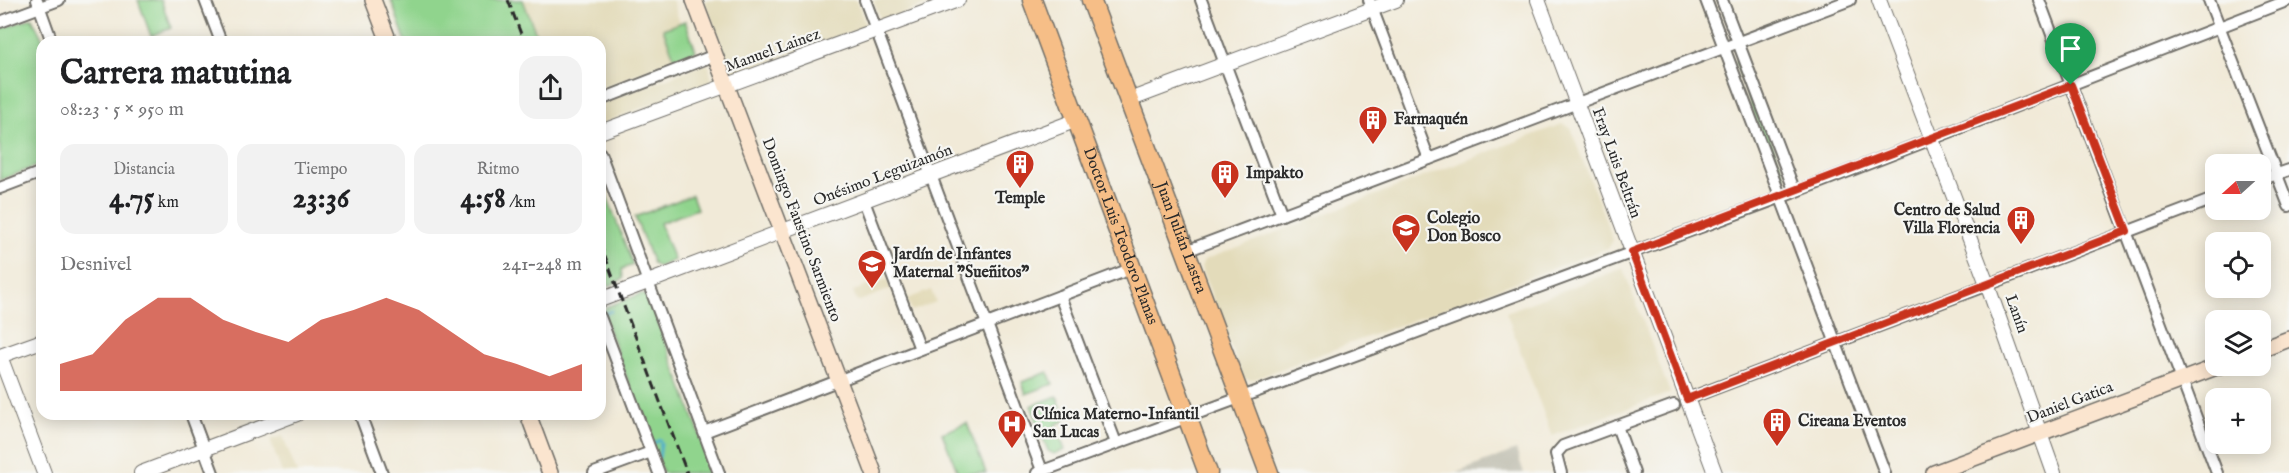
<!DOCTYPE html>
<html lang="es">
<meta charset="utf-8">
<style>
:root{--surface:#fff;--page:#f2f2f2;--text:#202124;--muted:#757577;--accent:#c8321e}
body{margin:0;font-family:"IM FELL English",serif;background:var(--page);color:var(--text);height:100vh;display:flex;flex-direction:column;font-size:22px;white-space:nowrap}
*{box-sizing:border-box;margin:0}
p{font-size:20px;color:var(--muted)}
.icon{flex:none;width:33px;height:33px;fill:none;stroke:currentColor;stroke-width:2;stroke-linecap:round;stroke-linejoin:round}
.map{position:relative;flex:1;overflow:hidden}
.side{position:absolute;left:36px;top:36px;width:570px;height:384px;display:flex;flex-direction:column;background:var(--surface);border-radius:18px;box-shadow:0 3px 15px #0003}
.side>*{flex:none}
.needle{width:39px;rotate:249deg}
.tools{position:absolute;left:2205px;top:154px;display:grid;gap:12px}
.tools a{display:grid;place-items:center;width:66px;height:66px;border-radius:12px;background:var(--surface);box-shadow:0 3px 15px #0003;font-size:30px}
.pin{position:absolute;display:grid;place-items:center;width:51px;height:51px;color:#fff;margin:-62px -26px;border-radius:50% 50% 50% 0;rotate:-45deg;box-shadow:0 0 6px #0007}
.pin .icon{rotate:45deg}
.round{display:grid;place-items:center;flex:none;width:63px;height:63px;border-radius:18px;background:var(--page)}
.summary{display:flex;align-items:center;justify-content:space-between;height:102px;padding:0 24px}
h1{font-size:33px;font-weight:800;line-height:45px}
.metrics{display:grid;grid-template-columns:repeat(3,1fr);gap:9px;height:102px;padding:6px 24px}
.metrics div{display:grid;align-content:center;border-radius:15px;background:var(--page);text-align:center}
.metrics b{font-size:30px;font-weight:800}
.metrics small{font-size:16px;font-weight:400}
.metrics p{font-size:16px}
.chart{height:168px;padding:12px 24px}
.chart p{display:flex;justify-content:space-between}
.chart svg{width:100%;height:108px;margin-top:6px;fill:var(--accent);opacity:.7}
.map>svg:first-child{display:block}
.built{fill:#e3dbba}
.industrial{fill:#c6c5b8}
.green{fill:#90d48d;stroke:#5e805c;stroke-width:1.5}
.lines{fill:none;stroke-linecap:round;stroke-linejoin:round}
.stream{stroke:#4dadcc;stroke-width:3}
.minor-casing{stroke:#706e68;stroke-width:14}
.tertiary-casing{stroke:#706e68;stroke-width:16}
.secondary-casing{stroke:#706e68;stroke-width:18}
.trunk-casing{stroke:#706e68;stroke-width:21}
.minor{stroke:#fff;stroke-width:10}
.tertiary{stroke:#fff;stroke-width:14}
.secondary{stroke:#fbe5cf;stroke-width:15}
.trunk{stroke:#f6be87;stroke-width:18}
.rail{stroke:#2b2b2b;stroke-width:3;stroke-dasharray:9 4.5;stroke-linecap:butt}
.route-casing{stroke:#fff;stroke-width:12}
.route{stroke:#c8321e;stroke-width:8}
.labels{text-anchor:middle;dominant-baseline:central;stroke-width:4.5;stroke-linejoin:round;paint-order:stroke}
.street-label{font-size:16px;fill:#2b2b2b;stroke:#f6f6f2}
.poi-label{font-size:16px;font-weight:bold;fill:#2b2b2b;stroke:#f6f6f2;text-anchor:start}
</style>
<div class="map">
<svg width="2289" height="473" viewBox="0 0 2289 473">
<rect width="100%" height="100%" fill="#f6f6f2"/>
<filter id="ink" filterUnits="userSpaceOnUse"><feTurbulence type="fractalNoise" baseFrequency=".0167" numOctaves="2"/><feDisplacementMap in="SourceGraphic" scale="12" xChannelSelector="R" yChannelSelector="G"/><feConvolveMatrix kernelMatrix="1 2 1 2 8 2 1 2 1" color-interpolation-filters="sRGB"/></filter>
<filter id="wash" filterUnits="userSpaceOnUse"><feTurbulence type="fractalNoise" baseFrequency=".008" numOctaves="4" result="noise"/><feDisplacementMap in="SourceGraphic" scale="24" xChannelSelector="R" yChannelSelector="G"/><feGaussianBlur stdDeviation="1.35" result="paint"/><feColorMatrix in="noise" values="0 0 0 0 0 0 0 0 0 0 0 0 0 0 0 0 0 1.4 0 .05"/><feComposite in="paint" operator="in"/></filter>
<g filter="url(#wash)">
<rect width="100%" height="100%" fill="#f1ead8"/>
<!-- built -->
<g class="built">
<path d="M523,0H672L680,23L663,30L675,59L600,88V42H539Z"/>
<path d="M704,0H857L865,24L861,28L734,75Z"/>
<path d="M873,0H939L885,20L880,18Z"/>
<path d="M705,64L709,66L712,81L600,124V104Z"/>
<path d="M1562,124L1570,127L1613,240L1608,248L1251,380L1243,378L1201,267L1204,260Z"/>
<path d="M1623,268L1670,393L1552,436L1506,312Z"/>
<path d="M887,279L891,289L857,302L853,291Z"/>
<path d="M931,290L936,302L912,311L907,299Z"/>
<path d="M283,436L286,445L297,473H282L270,440Z"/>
</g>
<!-- industrial -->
<path class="industrial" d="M1516,450L1524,473H1456Z"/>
<!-- green -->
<g class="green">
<path d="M138,0H161L171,28L151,36Z"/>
<path d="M391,0H523L539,42H406Z"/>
<path d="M32,18L44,42H42V164L0,180V29Z"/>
<path d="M685,21L696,51L675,59L663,29Z"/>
<path d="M1739,59L1785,176L1782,179L1778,177L1735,62Z"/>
<path d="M600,178L633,265L622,269L623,279L609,286L600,262Z"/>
<path d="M692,195L697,209L660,223L674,260L658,267L653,264L635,217Z"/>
<path d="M641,294L649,297L714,473H663L603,315L606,307Z"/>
<path d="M1048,372L1053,384L1026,394L1022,382Z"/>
<path d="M1057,396L1066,420L1055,425L1065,450L1054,454L1048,451L1031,406Z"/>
<path d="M967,423L986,473H958L942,433Z"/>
</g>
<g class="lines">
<!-- stream -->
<g class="stream">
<path d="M602,315L611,311"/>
<path d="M650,445L660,440"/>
<path d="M655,458L659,457L661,443"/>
</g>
</g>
</g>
<g filter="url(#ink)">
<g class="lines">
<!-- minor casing -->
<g class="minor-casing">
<g id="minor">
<path d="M37,0L52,42"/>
<path d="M205,0L221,42"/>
<path d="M865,0L1043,473"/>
<path d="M1201,0L1282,215"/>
<path d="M1369,0L1429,159"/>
<path d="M1706,0L1885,473"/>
<path d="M1722,0L1795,192"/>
<path d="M2039,0L2217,473"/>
<path d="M2209,0L2289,206"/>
<path d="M0,22L59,0"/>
<path d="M600,100L715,55"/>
<path d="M600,153L719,473"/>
<path d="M2260,180L2289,170"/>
<path d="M0,188L42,172"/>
<path d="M864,201L920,349"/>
<path d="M1186,251L1850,0"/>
<path d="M1060,296L1116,443"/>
<path d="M600,317L659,473"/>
<path d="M1687,399L2216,198"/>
<path d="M191,414L213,473"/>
<path d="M360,414L382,473"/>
<path d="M1617,426L1634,473"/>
<path d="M704,432L1133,268"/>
<path d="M594,473L651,452"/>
<path d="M1037,473L1795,192L2289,0"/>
<path d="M1561,473L1556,454L1563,446L1674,405"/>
</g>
</g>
<!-- tertiary casing -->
<g class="tertiary-casing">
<g id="tertiary">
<path d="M1538,0L1715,473"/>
<path d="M1879,0L1987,284L2054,473"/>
<path d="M1129,100L1396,0"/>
<path d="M600,132L958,0"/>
<path d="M600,300L1077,120"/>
<path d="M0,356L44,473"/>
<path d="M0,356L42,341"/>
<path d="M141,473L297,414"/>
</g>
</g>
<!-- secondary casing -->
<g class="secondary-casing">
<g id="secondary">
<path d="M373,0L389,42"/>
<path d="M694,0L874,473"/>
<path d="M2260,350L2289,339"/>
<path d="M528,414L550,473"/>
<path d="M1934,473L2219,366"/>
</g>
</g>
<!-- trunk casing -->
<g class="trunk-casing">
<g id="trunk">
<path id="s1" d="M1032,0L1208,473"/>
<path id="s2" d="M1091,0L1269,473"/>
</g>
</g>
<!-- minor -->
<use href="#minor" class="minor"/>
<!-- tertiary -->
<use href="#tertiary" class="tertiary"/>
<!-- secondary -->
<use href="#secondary" class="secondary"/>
<!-- trunk -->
<use href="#trunk" class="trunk"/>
<!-- rail -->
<g class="rail">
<path d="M508,0L524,42"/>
<path d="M600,243L687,473"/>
</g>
</g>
</g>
<g class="lines" filter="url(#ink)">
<!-- route casing -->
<g class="route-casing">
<path id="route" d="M2071,85L2127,231L1687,399L1632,252Z"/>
</g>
<!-- route -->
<use href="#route" class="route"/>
</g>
<!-- icons -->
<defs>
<g id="building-pin" transform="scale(1.5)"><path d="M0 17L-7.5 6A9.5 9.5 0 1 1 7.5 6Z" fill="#c8321e" stroke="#f6f6f2"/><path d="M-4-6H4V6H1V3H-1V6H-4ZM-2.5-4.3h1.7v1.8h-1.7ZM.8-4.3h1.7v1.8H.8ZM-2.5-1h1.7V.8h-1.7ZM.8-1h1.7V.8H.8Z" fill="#fff"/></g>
<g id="school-pin" transform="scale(1.5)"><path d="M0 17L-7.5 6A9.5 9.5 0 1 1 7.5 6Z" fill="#c8321e" stroke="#f6f6f2"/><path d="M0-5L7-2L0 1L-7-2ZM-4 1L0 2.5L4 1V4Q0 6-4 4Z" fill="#fff"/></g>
<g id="hospital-pin" transform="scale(1.5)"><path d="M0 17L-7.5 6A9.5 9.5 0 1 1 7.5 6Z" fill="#c8321e" stroke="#f6f6f2"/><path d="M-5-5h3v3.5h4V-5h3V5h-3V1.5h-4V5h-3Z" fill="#fff"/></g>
</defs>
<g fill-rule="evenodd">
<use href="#building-pin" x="1373" y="120"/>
<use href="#building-pin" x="1020" y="164"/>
<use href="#building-pin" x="1225" y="174"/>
<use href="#building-pin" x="2021" y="220"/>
<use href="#school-pin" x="1406" y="228"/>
<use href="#school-pin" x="872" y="264"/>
<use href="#building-pin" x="1777" y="422"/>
<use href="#hospital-pin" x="1012" y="424"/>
</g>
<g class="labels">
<!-- street labels -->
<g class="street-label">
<text transform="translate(773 51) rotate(-20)">Manuel Lainez</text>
<text transform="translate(1616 163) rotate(70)">Fray Luis Beltrán</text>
<text transform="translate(883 176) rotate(-21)">Onésimo Leguizamón</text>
<text transform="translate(801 230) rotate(69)">Domingo Faustino Sarmiento</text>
<text stroke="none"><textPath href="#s1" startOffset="252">Doctor Luis Teodoro Planas</textPath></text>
<text stroke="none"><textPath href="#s2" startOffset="254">Juan Julián Lastra</textPath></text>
<text transform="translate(2016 314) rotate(70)">Lanín</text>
<text transform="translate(2070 403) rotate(-21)">Daniel Gatica</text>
</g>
<!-- poi labels -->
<g class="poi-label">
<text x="1394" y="120">Farmaquén</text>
<text x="1246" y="174">Impakto</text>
<text x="1020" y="199" text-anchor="middle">Temple</text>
<text x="2000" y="211" text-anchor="end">Centro de Salud<tspan x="2000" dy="18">Villa Florencia</tspan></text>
<text x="1427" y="219">Colegio<tspan x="1427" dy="18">Don Bosco</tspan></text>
<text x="893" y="255">Jardín de Infantes<tspan x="893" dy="18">Maternal "Sueñitos"</tspan></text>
<text x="1033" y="415">Clínica Materno-Infantil<tspan x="1033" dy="18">San Lucas</tspan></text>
<text x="1798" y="422">Cireana Eventos</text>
</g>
</g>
</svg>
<div class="tools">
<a><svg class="needle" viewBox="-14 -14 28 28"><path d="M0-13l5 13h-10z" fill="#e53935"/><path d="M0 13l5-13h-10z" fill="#757577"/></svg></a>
<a><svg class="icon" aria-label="locate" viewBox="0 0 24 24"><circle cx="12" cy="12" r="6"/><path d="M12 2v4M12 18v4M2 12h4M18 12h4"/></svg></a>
<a><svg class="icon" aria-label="layers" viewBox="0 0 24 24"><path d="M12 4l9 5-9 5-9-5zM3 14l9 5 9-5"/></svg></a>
<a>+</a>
</div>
<div class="pin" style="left:2071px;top:85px;background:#1e9e55"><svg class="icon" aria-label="arrive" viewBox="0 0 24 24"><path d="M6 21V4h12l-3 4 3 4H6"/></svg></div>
<section class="side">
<div class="summary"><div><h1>Carrera matutina</h1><p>08:23 · 5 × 950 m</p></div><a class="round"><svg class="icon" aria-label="share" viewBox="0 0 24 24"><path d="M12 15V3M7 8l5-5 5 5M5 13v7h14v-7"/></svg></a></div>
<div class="metrics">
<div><p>Distancia</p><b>4.75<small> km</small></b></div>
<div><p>Tiempo</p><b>23:36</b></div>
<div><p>Ritmo</p><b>4:58<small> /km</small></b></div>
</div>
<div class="chart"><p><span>Desnivel</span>241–248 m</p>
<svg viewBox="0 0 160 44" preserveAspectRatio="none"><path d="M0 44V33L10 29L20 15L30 6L40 6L50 15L60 20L70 24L80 15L90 11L100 6L110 11L120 20L130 29L140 33L150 38L160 33V44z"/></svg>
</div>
</section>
</div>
